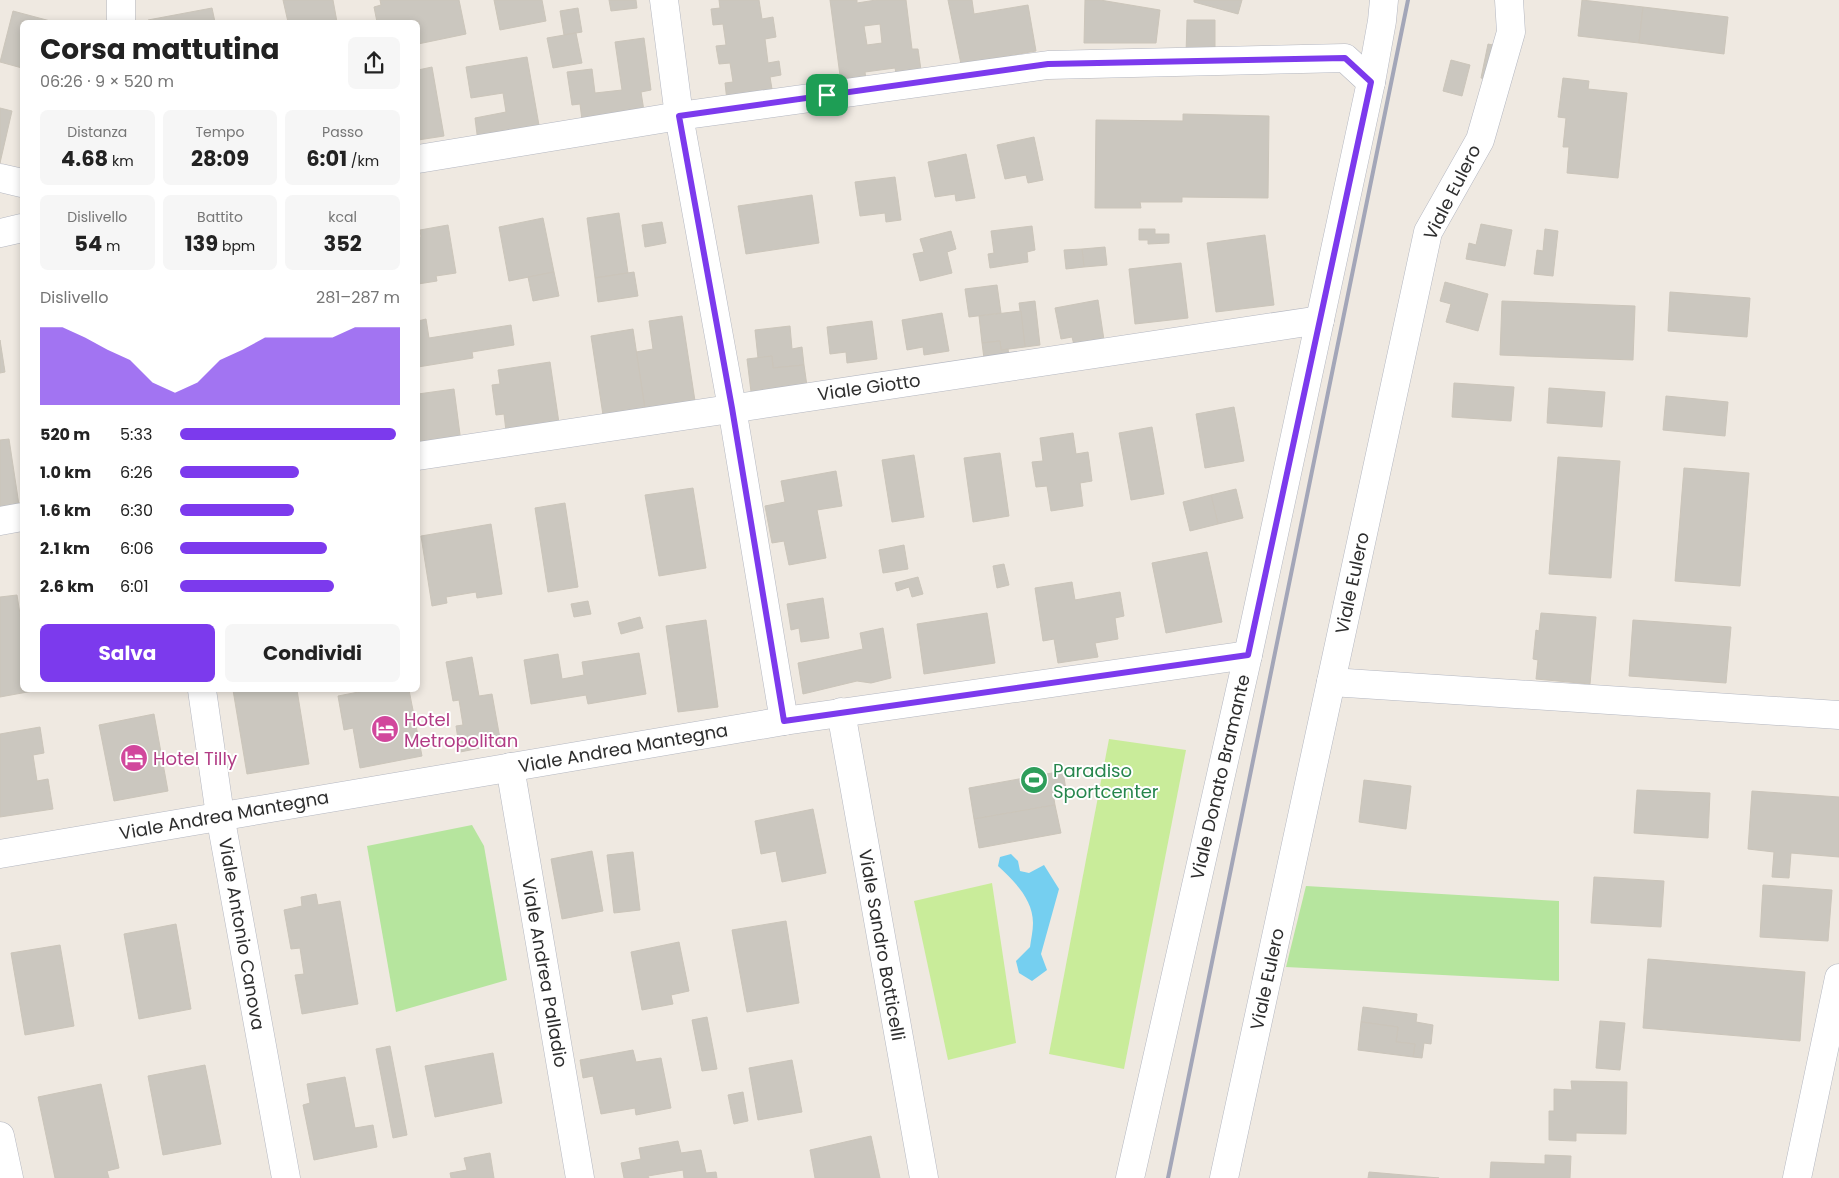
<!DOCTYPE html>
<html lang="it">
<meta charset="utf-8">
<style>
:root{--surface:#fff;--page:#f6f6f6;--text:#222;--muted:#767676;--accent:#7c3aed}
body{margin:0;font-family:Poppins,sans-serif;background:var(--page);color:var(--text);height:100vh;display:flex;flex-direction:column;font-size:19px;white-space:nowrap}
*{box-sizing:border-box;margin:0}
p{font-size:16px;color:var(--muted)}
.icon{flex:none;width:28px;height:28px;fill:none;stroke:currentColor;stroke-width:2;stroke-linecap:round;stroke-linejoin:round}
.map{position:relative;flex:1;overflow:hidden}
.sheet{position:absolute;left:20px;top:20px;width:400px;height:672px;display:flex;flex-direction:column;background:var(--surface);border-radius:8px;box-shadow:0 2px 8px #0003}
.sheet>*{flex:none}
.pin{position:absolute;display:grid;place-items:center;width:42px;height:42px;color:#fff;margin:-21px;border-radius:10px;box-shadow:0 2px 8px #0006}
.round{display:grid;place-items:center;flex:none;width:52px;height:52px;border-radius:8px;background:var(--page)}
.overview{display:flex;align-items:center;justify-content:space-between;height:85px;padding:0 20px}
h1{font-size:28px;font-weight:700;line-height:38px}
.stats{display:grid;grid-template-columns:repeat(3,1fr);gap:8px;height:85px;padding:5px 20px}
.stats div{display:grid;align-content:center;border-radius:8px;background:var(--page);text-align:center}
.stats b{font-size:21px;font-weight:700}
.stats small{font-size:14px;font-weight:400}
.stats p{font-size:14px}
.chart{height:140px;padding:10px 20px}
.chart p{display:flex;justify-content:space-between}
.chart svg{width:100%;height:90px;margin-top:5px;fill:var(--accent);opacity:.7}
.button{display:flex;gap:10px;margin-top:auto;padding:10px 20px}
.button a{flex:1;height:58px;border-radius:8px;background:var(--accent);color:#fff;font-size:20px;font-weight:700;line-height:58px;text-align:center}
.button a+a{background:var(--page);color:var(--text)}
ul{padding:0 20px;list-style:none;font-size:16px}
li{display:grid;grid-template-columns:80px 60px 1fr;align-items:center;height:38px}
li i{height:12px;border-radius:6px;background:var(--accent)}
.map>svg:first-child{display:block}
.green{fill:#b6e59e}
.pitch{fill:#c9ec9a}
.water{fill:#75cff0}
.building{fill:#cbc7bf;stroke:#cbc5ba;fill-rule:evenodd}
.lines{fill:none;stroke-linecap:round;stroke-linejoin:round}
.street-casing{stroke:#b4b7c1;stroke-width:29}
.street{stroke:#fff;stroke-width:28}
.rail{stroke:#a3a6b8;stroke-width:4}
.route-casing{stroke:#fff;stroke-width:10}
.route{stroke:#7c3aed;stroke-width:6}
.labels{text-anchor:middle;dominant-baseline:central;stroke-width:4;stroke-linejoin:round;paint-order:stroke}
.street-label{font-size:18px;fill:#2e2e2e;stroke:#fff}
.hotel-label{font-size:18px;fill:#b23c85;stroke:#fff;text-anchor:start}
.leisure-label{font-size:18px;fill:#27864d;stroke:#fff;text-anchor:start}
</style>
<div class="map">
<svg width="1839" height="1178" viewBox="0 0 1839 1178">
<rect width="100%" height="100%" fill="#efe9e1"/>
<!-- green -->
<g class="green">
<path d="M472,825L484,846L507,980L396,1012L367,846Z"/>
<path d="M1306,886L1559,901V981L1286,967Z"/>
</g>
<!-- pitch -->
<g class="pitch">
<path d="M1109,739L1186,750L1124,1069L1049,1054Z"/>
<path d="M992,883L1016,1043L948,1060L914,901Z"/>
</g>
<!-- water -->
<path class="water" d="M1011,854L1018,861L1020,871L1029,873L1044,865L1059,889L1041,954L1047,970L1032,981L1019,973L1016,961L1030,947C1031,939 1033,931 1033,923C1033,899 1014,881 998,866L1000,857Z"/>
<!-- building -->
<g class="building">
<path d="M283,0H333L337,22H288Z"/>
<path d="M380,0H459L466,34L418,44V22H377L374,7L381,5Z"/>
<path d="M494,0H542L546,21L500,30Z"/>
<path d="M609,0H636L637,8L611,11Z"/>
<path d="M719,0H759L762,19L773,17L776,37L765,39L768,63L779,61L781,75L770,77L773,95L727,101L725,83L733,82L730,63L719,64L716,46L726,45L723,24L713,25L711,9L720,8Z"/>
<path d="M830,0H857V3L876,0H906L912,49H918L921,70L896,73L895,68L865,72L866,80L841,83ZM880,24L882,43L867,45L864,26Z"/>
<path d="M948,0H972L974,14L1028,5L1036,51L961,64Z"/>
<path d="M1085,0H1100L1160,10L1156,43H1084Z"/>
<path d="M1194,0H1242L1238,14L1194,2Z"/>
<path d="M1582,0L1643,7L1639,43L1578,36Z"/>
<path d="M1643,7L1728,17L1724,54L1639,43Z"/>
<path d="M212,8L215,22H149L148,20Z"/>
<path d="M578,8L582,32L564,35L560,11Z"/>
<path d="M13,11L54,22H22V68L0,62Z"/>
<path d="M1187,20H1215V55H1186Z"/>
<path d="M576,33L582,63L553,68L547,38Z"/>
<path d="M644,38L651,90L641,92L644,111L582,120L580,104L572,105L567,72L592,69L595,93L622,90L615,42Z"/>
<path d="M1488,44L1503,47L1495,81L1481,78Z"/>
<path d="M527,57L540,131L478,142L475,118L506,112L503,93L471,98L466,67Z"/>
<path d="M1451,60L1470,65L1462,96L1443,91Z"/>
<path d="M432,67L444,136L418,140V70Z"/>
<path d="M1563,78L1589,81L1588,89L1627,93L1618,178L1567,173L1569,147H1563L1566,118L1558,117Z"/>
<path d="M0,108L12,111L0,163Z"/>
<path d="M1183,114L1269,116L1268,198L1182,197V202H1140L1141,208H1095L1096,120L1183,121Z"/>
<path d="M1034,137L1043,180L1028,183L1026,175L1005,179L997,145Z"/>
<path d="M966,154L975,198L956,201L955,194L935,197L928,162Z"/>
<path d="M895,177L901,220L886,222L885,213L860,216L855,182Z"/>
<path d="M812,195L819,243L746,254L738,206Z"/>
<path d="M619,213L628,273L595,278L587,218Z"/>
<path d="M543,218L554,272L509,281L499,227Z"/>
<path d="M662,222L666,243L645,247L642,225Z"/>
<path d="M1481,224L1512,230L1505,266L1466,259L1469,243L1476,245Z"/>
<path d="M448,225L456,273L436,276L437,281L418,284V238L421,237L420,230Z"/>
<path d="M1032,226L1035,250L1027,252L1028,262L990,268L988,254L994,253L991,231Z"/>
<path d="M1139,229H1155V234H1169V243L1148,244V240H1139Z"/>
<path d="M1545,229L1558,231L1553,276L1534,274L1537,250L1543,251Z"/>
<path d="M951,231L956,249L947,252L952,273L920,281L913,254L924,252L920,239Z"/>
<path d="M1265,235L1274,305L1216,312L1207,243Z"/>
<path d="M1105,247L1107,265L1084,267L1082,249Z"/>
<path d="M1082,249L1084,267L1066,269L1064,250Z"/>
<path d="M1181,263L1188,318L1135,324L1129,269Z"/>
<path d="M554,272L559,296L533,301L528,277Z"/>
<path d="M634,272L638,296L598,302L595,278Z"/>
<path d="M1445,282L1488,294L1478,331L1446,322L1451,304L1440,301Z"/>
<path d="M997,285L1001,313L969,317L965,289Z"/>
<path d="M1670,292L1750,298L1747,337L1668,331Z"/>
<path d="M1098,300L1104,340L1074,345L1072,337L1061,339L1055,308Z"/>
<path d="M1035,301L1040,345L1025,347L1019,303Z"/>
<path d="M1502,301L1635,306L1633,360L1500,355Z"/>
<path d="M1021,311L1025,347L1001,350L1000,341L982,343L979,316Z"/>
<path d="M942,313L949,351L924,355L923,347L907,350L902,320Z"/>
<path d="M682,316L695,401L645,409L636,352L653,349L649,321Z"/>
<path d="M426,319L429,338L511,325L514,345L472,352L473,358L418,367V321Z"/>
<path d="M872,321L877,359L847,363L846,352L830,354L827,327Z"/>
<path d="M790,326L792,349L802,347L804,365L773,368L772,356L758,358L755,330Z"/>
<path d="M633,329L645,409L603,415L591,336Z"/>
<path d="M0,340L5,372L0,373Z"/>
<path d="M1000,341L1001,350L1008,349L1010,362L985,366L982,343Z"/>
<path d="M772,356L773,368L804,365L808,393L752,400L747,359Z"/>
<path d="M550,362L559,423L506,431L504,414L496,415L492,385L500,384L498,370Z"/>
<path d="M1454,383L1514,387L1511,421L1452,417Z"/>
<path d="M1549,388L1605,392L1602,427L1547,423Z"/>
<path d="M454,389L461,442L418,449V394Z"/>
<path d="M1666,396L1728,402L1725,436L1663,430Z"/>
<path d="M1234,407L1244,461L1205,468L1196,414Z"/>
<path d="M1152,427L1164,494L1131,500L1119,433Z"/>
<path d="M1073,433L1076,454L1088,452L1092,481L1080,483L1083,506L1051,511L1047,486L1036,487L1032,462L1043,461L1040,438Z"/>
<path d="M9,439L19,505L0,508V440Z"/>
<path d="M1000,453L1009,516L973,522L964,458Z"/>
<path d="M914,455L924,517L892,522L882,460Z"/>
<path d="M1558,457L1620,461L1611,578L1549,574Z"/>
<path d="M1684,468L1749,473L1740,586L1675,581Z"/>
<path d="M836,471L842,506L817,510L826,558L789,565L784,541L772,543L765,506L785,502L781,481Z"/>
<path d="M693,488L706,568L659,576L645,495Z"/>
<path d="M1236,489L1243,518L1218,524L1211,495Z"/>
<path d="M1211,495L1218,524L1190,531L1183,502Z"/>
<path d="M565,503L578,587L548,592L535,508Z"/>
<path d="M491,524L502,594L477,598L476,592L446,597L447,603L432,606L421,536Z"/>
<path d="M904,545L908,569L883,573L879,550Z"/>
<path d="M1207,552L1222,622L1166,633L1152,563Z"/>
<path d="M1004,564L1009,585L997,588L993,566Z"/>
<path d="M918,577L923,594L912,597L909,587L897,591L895,583Z"/>
<path d="M1072,582L1075,600L1120,592L1124,616L1115,618L1118,639L1095,643L1098,657L1058,663L1054,639L1043,641L1035,588Z"/>
<path d="M17,595L22,627V690H33V691L0,697V597Z"/>
<path d="M823,598L829,638L801,642L799,628L791,630L787,604Z"/>
<path d="M588,601L591,614L574,617L571,604Z"/>
<path d="M987,613L995,663L924,674L917,624Z"/>
<path d="M1541,613L1596,617L1590,684L1536,679L1538,660L1533,659L1536,630L1539,631Z"/>
<path d="M640,617L643,628L621,634L618,623Z"/>
<path d="M706,620L718,707L678,712L666,626Z"/>
<path d="M1633,620L1731,627L1726,683L1629,676Z"/>
<path d="M883,628L891,678L871,683L857,681L803,694L798,663L863,649L860,633Z"/>
<path d="M639,653L646,694L588,704L586,695L531,704L524,660L558,654L562,679L584,675L582,662Z"/>
<path d="M472,657L479,696L492,694L501,744L460,752L456,726L463,725L459,700L453,701L446,662Z"/>
<path d="M233,690H297L309,764L247,774Z"/>
<path d="M369,690H409L422,756L360,768L353,728L344,730L338,696Z"/>
<path d="M154,714L168,791L114,801L99,725Z"/>
<path d="M40,727L44,753L33,755L37,781L48,779L53,809L0,817V734Z"/>
<path d="M1063,771L1066,790L1053,793L1055,805L974,819L969,788Z"/>
<path d="M1364,780L1411,786L1406,829L1359,822Z"/>
<path d="M1637,790L1710,793L1708,838L1634,833Z"/>
<path d="M1752,791L1839,797V857L1791,853L1789,878L1772,877L1774,852L1748,849Z"/>
<path d="M1055,805L1061,833L979,848L974,819Z"/>
<path d="M813,809L826,873L782,882L776,851L761,854L755,821Z"/>
<path d="M592,851L603,911L562,919L551,859Z"/>
<path d="M633,852L640,910L614,913L607,855Z"/>
<path d="M1594,877L1664,881L1661,927L1591,923Z"/>
<path d="M1763,885L1832,890L1828,941L1760,937Z"/>
<path d="M316,894L318,905L340,901L358,1004L302,1014L295,975L304,974L300,948L291,949L284,910L302,906L301,897Z"/>
<path d="M786,921L799,1003L747,1012L732,930Z"/>
<path d="M176,924L191,1009L139,1019L124,934Z"/>
<path d="M679,942L689,991L671,995L673,1004L642,1010L631,952Z"/>
<path d="M60,945L74,1026L25,1035L11,953Z"/>
<path d="M1648,959L1805,972L1800,1041L1643,1028Z"/>
<path d="M1363,1007L1417,1014L1416,1022L1433,1025L1431,1044L1424,1043L1422,1058L1413,1057L1415,1044L1396,1042L1398,1027L1361,1022Z"/>
<path d="M707,1017L717,1069L702,1071L692,1020Z"/>
<path d="M1600,1021L1625,1023L1620,1070L1596,1068Z"/>
<path d="M1361,1022L1398,1027L1396,1042L1415,1044L1413,1057L1358,1050Z"/>
<path d="M390,1046L407,1135L393,1138L376,1049Z"/>
<path d="M633,1050L636,1062L661,1058L671,1108L636,1115L635,1108L601,1114L593,1076L583,1078L580,1060Z"/>
<path d="M493,1053L502,1103L435,1117L425,1066Z"/>
<path d="M792,1060L802,1112L758,1120L749,1068Z"/>
<path d="M205,1065L221,1144L163,1155L148,1076Z"/>
<path d="M345,1077L355,1128L373,1125L377,1147L314,1160L303,1105L310,1103L307,1084Z"/>
<path d="M1571,1081L1627,1082L1626,1134L1576,1133V1141L1549,1140V1111H1554V1089L1572,1090Z"/>
<path d="M101,1084L119,1168L107,1171L109,1178H55L38,1097Z"/>
<path d="M743,1092L748,1121L734,1124L728,1095Z"/>
<path d="M871,1136L880,1178H815L810,1150Z"/>
<path d="M678,1141L681,1153L701,1150L706,1173L716,1172L717,1178H684L683,1170L648,1176L649,1178H624L621,1163L641,1159L639,1148Z"/>
<path d="M490,1153L494,1178H451L450,1173L467,1170L464,1158Z"/>
<path d="M1545,1155L1571,1156L1570,1178H1490L1491,1162L1545,1164Z"/>
<path d="M1369,1172L1439,1178H1368Z"/>
</g>
<g class="lines">
<!-- street casing -->
<g class="street-casing">
<g id="street">
<path d="M121,0V22"/>
<path d="M664,0L679,116L732,408L784,721"/>
<path d="M418,159L679,116L1048,65L1345,58L1371,82"/>
<path d="M0,178L22,183"/>
<path d="M0,233L22,228"/>
<path d="M418,456L1320,320"/>
<path d="M0,521L22,517"/>
<path d="M1331,682L1839,715"/>
<path d="M202,690L220,815L286,1178"/>
<path d="M841,712L924,1178"/>
<path d="M510,767L580,1178"/>
<path d="M0,854L784,721L1248,655"/>
<path d="M0,1136L9,1178"/>
<path d="M1130,1178L1248,655L1371,82L1382,21L1384,0"/>
<path d="M1224,1178L1428,232L1480,140L1511,32L1509,0"/>
<path d="M1797,1178L1839,978"/>
</g>
</g>
<!-- street -->
<use href="#street" class="street"/>
<!-- rail -->
<path class="rail" d="M1168,1178L1408,0"/>
</g>
<g class="lines">
<!-- route casing -->
<g class="route-casing">
<path id="route" d="M1345,58L1371,82L1248,655L784,721L732,408L679,116L1048,64Z"/>
</g>
<!-- route -->
<use href="#route" class="route"/>
</g>
<!-- icons -->
<defs>
<g id="hotel-disc" transform="scale(1.4375)"><circle r="9.5" fill="#d1479c" stroke="#fff"/><path d="M-6-4.5h1.5V1H6V5H4.5V3h-9V5H-6ZM-4 0a1.8 1.8 0 1 1 3.6 0ZM.5 0V-2.5h3Q6-2.5 6 0Z" fill="#fff"/></g>
<g id="stadium-disc" transform="scale(1.4375)"><circle r="9.5" fill="#2e9e5b" stroke="#fff"/><path d="M0-5a6.5 5 0 1 0 0 10a6.5 5 0 1 0 0-10ZM-3.5-1.8h7v3.6h-7Z" fill="#fff"/></g>
</defs>
<g fill-rule="evenodd">
<use href="#hotel-disc" x="385" y="729"/>
<use href="#hotel-disc" x="134" y="758"/>
<use href="#stadium-disc" x="1034" y="780"/>
</g>
<g class="labels">
<!-- street labels -->
<g class="street-label">
<text transform="translate(1452 192) rotate(-63)">Viale Eulero</text>
<text transform="translate(869 387) rotate(-8)">Viale Giotto</text>
<text transform="translate(1352 583) rotate(-78)">Viale Eulero</text>
<text transform="translate(623 748) rotate(-10)">Viale Andrea Mantegna</text>
<text transform="translate(1220 777) rotate(-77)">Viale Donato Bramante</text>
<text transform="translate(224 815) rotate(-10)">Viale Andrea Mantegna</text>
<text transform="translate(242 934) rotate(80)">Viale Antonio Canova</text>
<text transform="translate(882 945) rotate(80)">Viale Sandro Botticelli</text>
<text transform="translate(545 973) rotate(80)">Viale Andrea Palladio</text>
<text transform="translate(1267 979) rotate(-78)">Viale Eulero</text>
</g>
<!-- hotel labels -->
<g class="hotel-label">
<text x="404" y="719">Hotel<tspan x="404" dy="21">Metropolitan</tspan></text>
<text x="153" y="758">Hotel Tilly</text>
</g>
<!-- leisure labels -->
<g class="leisure-label">
<text x="1053" y="770">Paradiso<tspan x="1053" dy="21">Sportcenter</tspan></text>
</g>
</g>
</svg>
<div class="pin" style="left:827px;top:95px;background:#1e9e55"><svg class="icon" aria-label="arrive" viewBox="0 0 24 24"><path d="M6 21V4h12l-3 4 3 4H6"/></svg></div>
<section class="sheet">
<div class="overview"><div><h1>Corsa mattutina</h1><p>06:26 · 9 × 520 m</p></div><a class="round"><svg class="icon" aria-label="share" viewBox="0 0 24 24"><path d="M12 15V3M7 8l5-5 5 5M5 13v7h14v-7"/></svg></a></div>
<div class="stats">
<div><p>Distanza</p><b>4.68<small> km</small></b></div>
<div><p>Tempo</p><b>28:09</b></div>
<div><p>Passo</p><b>6:01<small> /km</small></b></div>
</div>
<div class="stats">
<div><p>Dislivello</p><b>54<small> m</small></b></div>
<div><p>Battito</p><b>139<small> bpm</small></b></div>
<div><p>kcal</p><b>352</b></div>
</div>
<div class="chart"><p><span>Dislivello</span>281–287 m</p>
<svg viewBox="0 0 160 44" preserveAspectRatio="none"><path d="M0 44V6L10 6L20 11L30 17L40 22L50 33L60 38L70 33L80 22L90 17L100 11L110 11L120 11L130 11L140 6L150 6L160 6V44z"/></svg>
</div>
<ul>
<li><b>520 m</b>5:33<i style="width:98%"></i></li>
<li><b>1.0 km</b>6:26<i style="width:54%"></i></li>
<li><b>1.6 km</b>6:30<i style="width:52%"></i></li>
<li><b>2.1 km</b>6:06<i style="width:67%"></i></li>
<li><b>2.6 km</b>6:01<i style="width:70%"></i></li>
</ul>
<div class="button"><a>Salva</a><a>Condividi</a></div>
</section>
</div>
